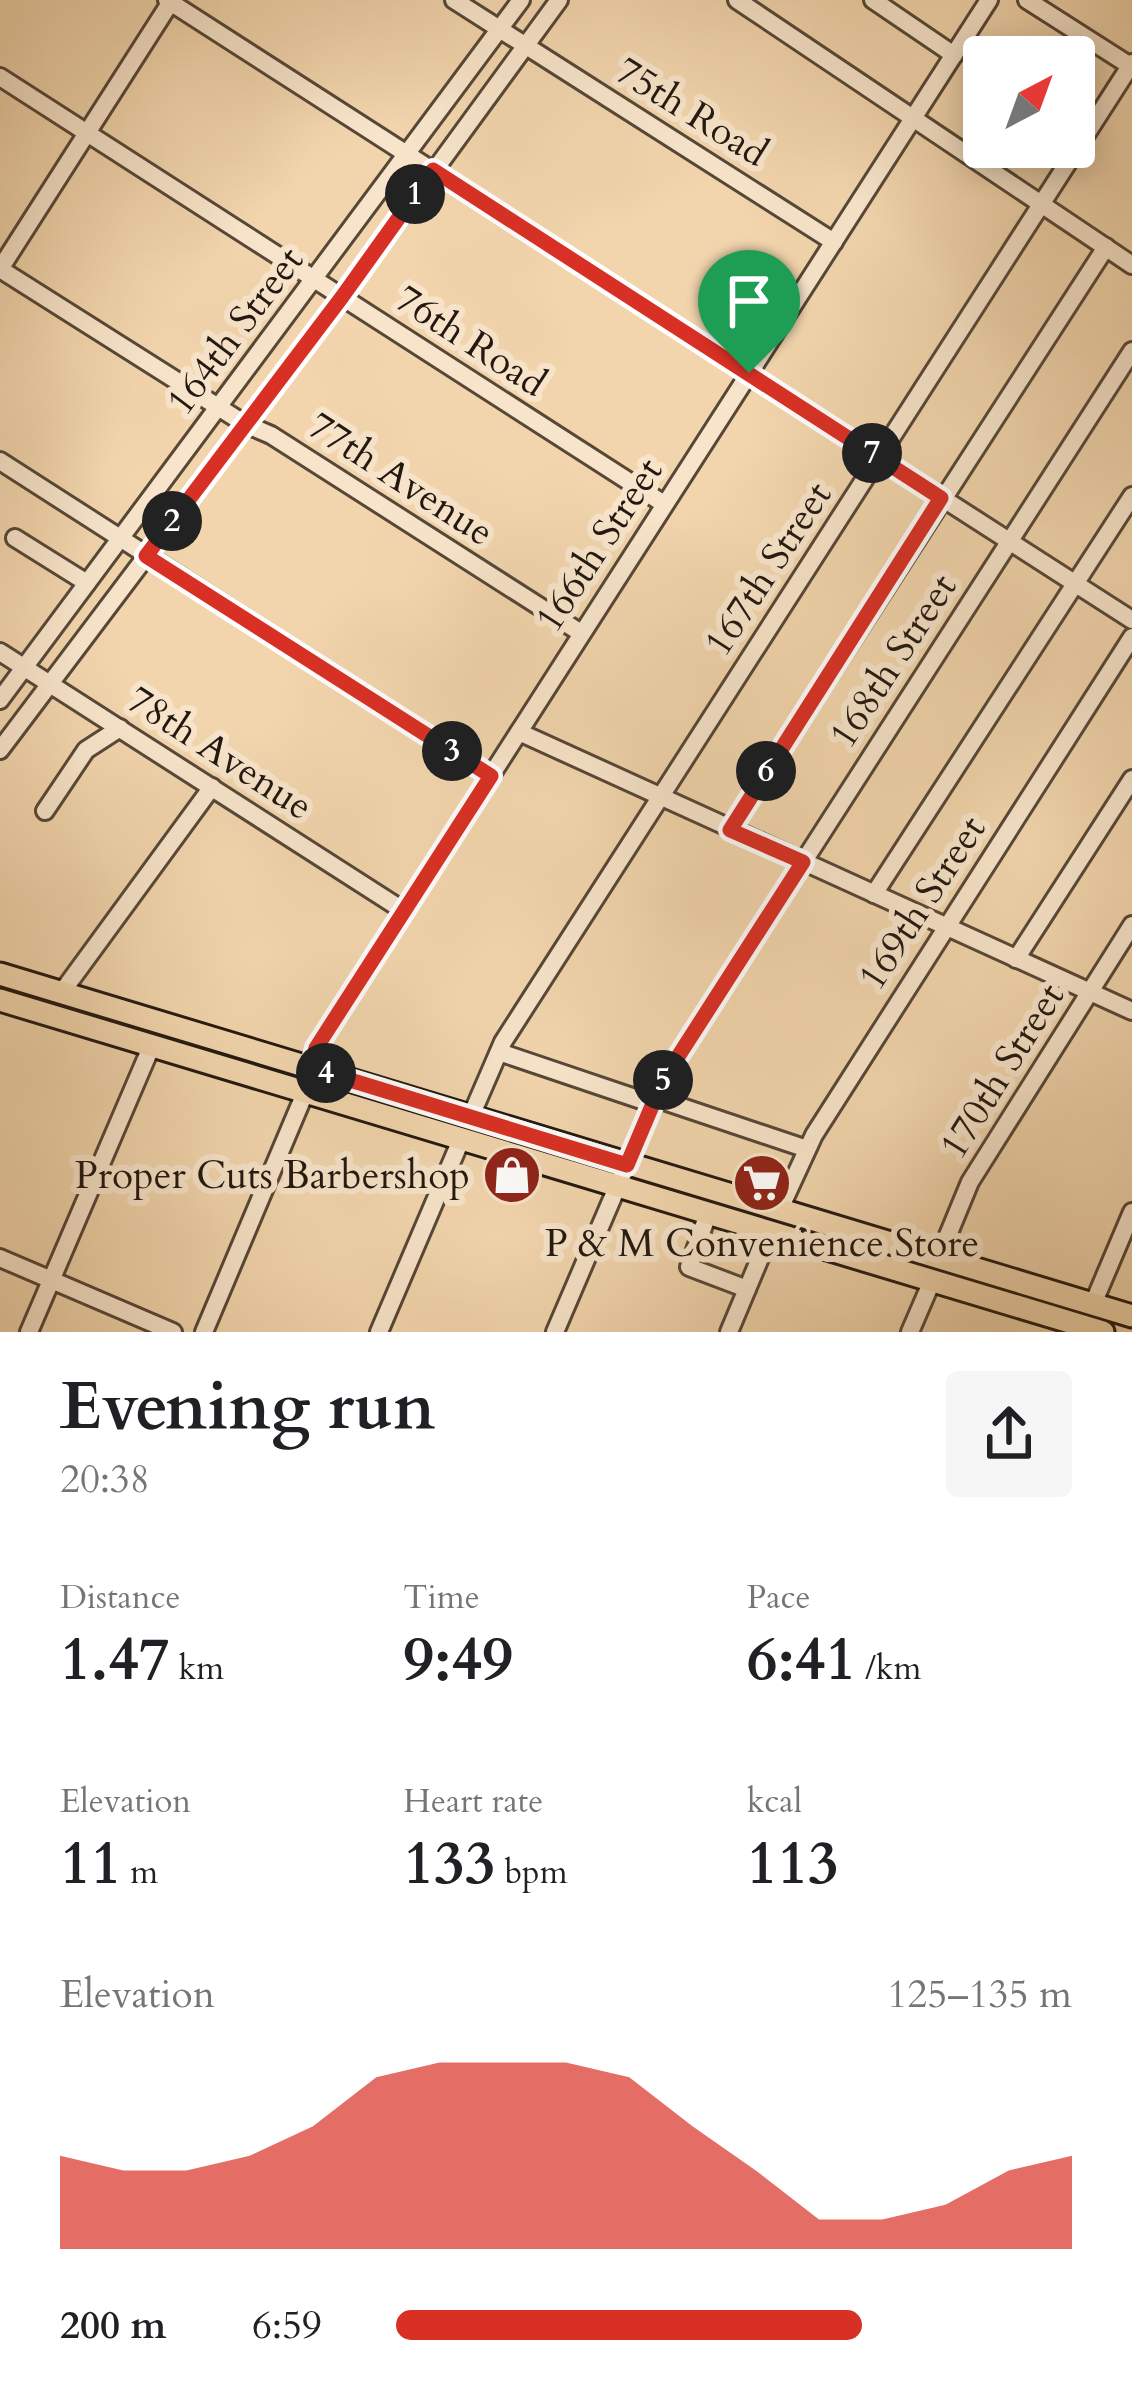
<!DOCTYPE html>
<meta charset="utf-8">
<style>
:root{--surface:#fff;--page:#f6f6f6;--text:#202124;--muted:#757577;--accent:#d93025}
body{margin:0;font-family:Cardo,serif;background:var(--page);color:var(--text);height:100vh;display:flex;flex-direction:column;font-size:45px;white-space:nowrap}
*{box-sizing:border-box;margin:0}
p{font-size:39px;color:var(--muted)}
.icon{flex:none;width:66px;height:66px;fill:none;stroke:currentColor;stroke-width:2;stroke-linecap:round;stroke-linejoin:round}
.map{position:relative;height:1332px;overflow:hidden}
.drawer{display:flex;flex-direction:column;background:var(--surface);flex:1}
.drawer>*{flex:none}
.needle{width:78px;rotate:41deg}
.buttons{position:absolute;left:963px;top:36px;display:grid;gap:24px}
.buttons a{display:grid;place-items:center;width:132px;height:132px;border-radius:12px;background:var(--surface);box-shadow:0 6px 30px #0003;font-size:60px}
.pin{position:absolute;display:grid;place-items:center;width:102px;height:102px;color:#fff;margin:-123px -51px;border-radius:50% 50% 50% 0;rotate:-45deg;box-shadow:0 0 12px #0007}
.pin .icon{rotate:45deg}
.km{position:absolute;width:60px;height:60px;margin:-30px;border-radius:50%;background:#222;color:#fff;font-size:33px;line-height:60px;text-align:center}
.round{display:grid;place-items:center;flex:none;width:126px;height:126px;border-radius:12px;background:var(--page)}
.overview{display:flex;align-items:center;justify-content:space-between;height:204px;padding:0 60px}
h1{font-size:66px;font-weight:800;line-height:90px}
.figures{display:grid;grid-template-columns:repeat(3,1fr);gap:18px;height:204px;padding:12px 60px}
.figures div{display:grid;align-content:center}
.figures b{font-size:60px;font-weight:800}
.figures small{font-size:33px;font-weight:400}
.figures p{font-size:33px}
.chart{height:336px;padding:24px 60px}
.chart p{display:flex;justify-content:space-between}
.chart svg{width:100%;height:216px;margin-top:12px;fill:var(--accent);opacity:.7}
ul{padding:0 60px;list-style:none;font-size:39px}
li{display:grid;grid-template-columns:192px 144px 1fr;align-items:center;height:90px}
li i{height:30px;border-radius:15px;background:var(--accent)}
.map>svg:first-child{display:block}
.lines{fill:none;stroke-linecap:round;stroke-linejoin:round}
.minor-casing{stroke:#564737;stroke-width:22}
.major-casing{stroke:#221810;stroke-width:27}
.minor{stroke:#f7e4ca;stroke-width:16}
.major{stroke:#f2d5ad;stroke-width:21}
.route-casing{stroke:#fff;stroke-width:24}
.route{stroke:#d93025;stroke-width:15}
.labels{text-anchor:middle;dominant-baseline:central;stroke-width:12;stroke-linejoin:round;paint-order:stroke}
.street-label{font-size:39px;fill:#221810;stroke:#f7e4ca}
.poi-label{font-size:39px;fill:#221810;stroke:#f7e4ca;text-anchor:end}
</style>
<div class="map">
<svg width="1132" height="1332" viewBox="0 0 1132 1332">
<rect width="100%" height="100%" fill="#f2d5ad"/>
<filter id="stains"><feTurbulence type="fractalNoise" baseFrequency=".00167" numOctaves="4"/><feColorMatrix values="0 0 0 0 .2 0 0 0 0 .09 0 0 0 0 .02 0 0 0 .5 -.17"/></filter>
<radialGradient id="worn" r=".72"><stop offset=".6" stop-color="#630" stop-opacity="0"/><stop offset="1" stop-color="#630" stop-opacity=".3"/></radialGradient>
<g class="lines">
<!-- minor casing -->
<g class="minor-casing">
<g id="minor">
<path d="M167,0L1132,620"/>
<path d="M454,0L834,242"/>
<path d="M737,0L1132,265"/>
<path d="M873,0L954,55"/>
<path d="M1027,0L1132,67"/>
<path d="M0,77L664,504"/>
<path d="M0,269L245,424L271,435L581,633"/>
<path d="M0,269L172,0"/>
<path d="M0,461L491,776"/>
<path d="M15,538L87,583"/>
<path d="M0,652L404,911"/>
<path d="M0,700L521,0"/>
<path d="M519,732L1132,1011"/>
<path d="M0,750L342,297L559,0"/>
<path d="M45,811L86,750L120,728"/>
<path d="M730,829L1106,247"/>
<path d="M874,894L1132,496"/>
<path d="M1016,959L1132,779"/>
<path d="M62,992L212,787"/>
<path d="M499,1052L653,1104"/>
<path d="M311,1068L316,1048L989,0"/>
<path d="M655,1098L807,1149"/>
<path d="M471,1116L503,1042L1132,63"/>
<path d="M779,1211L814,1135L1132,637"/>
<path d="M708,1214L689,1267L747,1289"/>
<path d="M939,1257L970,1182L1132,925"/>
<path d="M0,1258L173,1332"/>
<path d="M1093,1304L1132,1212"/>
<path d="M29,1332L152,1045"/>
<path d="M204,1332L305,1093"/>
<path d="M379,1332L461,1140"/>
<path d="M555,1332L663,1080L1132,351"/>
<path d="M729,1332L771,1232"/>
<path d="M910,1332L932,1281"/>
</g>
</g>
<!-- major casing -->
<g class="major-casing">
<g id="major">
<path d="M0,974L1132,1316"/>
<path d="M0,1000L1103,1332"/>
</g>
</g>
<!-- minor -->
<use href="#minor" class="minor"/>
<!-- major -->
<use href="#major" class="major"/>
</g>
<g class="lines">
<!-- route casing -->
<g class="route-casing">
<path id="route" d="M433,170L941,498L730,830L803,862L663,1080L627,1165L311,1068L316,1048L491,776L146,556L342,297Z"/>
</g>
<!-- route -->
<use href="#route" class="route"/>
</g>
<!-- icons -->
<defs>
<g id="shop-disc" transform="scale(3)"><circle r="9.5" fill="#8f2418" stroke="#f7e4ca"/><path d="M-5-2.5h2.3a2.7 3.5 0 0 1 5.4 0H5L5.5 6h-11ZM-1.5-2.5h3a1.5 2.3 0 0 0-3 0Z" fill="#fff"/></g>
<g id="supermarket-disc" transform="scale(3)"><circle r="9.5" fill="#8f2418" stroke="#f7e4ca"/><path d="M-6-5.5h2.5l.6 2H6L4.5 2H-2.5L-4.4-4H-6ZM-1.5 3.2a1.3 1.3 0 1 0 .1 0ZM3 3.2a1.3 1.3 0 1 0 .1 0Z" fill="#fff"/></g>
</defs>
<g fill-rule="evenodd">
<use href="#shop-disc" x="512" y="1175"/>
<use href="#supermarket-disc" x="762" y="1183"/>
</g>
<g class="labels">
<!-- street labels -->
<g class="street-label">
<text transform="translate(692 112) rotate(32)">75th Road</text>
<text transform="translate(235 331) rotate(-53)">164th Street</text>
<text transform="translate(471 341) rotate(33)">76th Road</text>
<text transform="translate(401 479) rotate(33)">77th Avenue</text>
<text transform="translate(599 545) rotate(-57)">166th Street</text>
<text transform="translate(768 569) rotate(-57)">167th Street</text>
<text transform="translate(893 661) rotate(-57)">168th Street</text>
<text transform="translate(220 753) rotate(33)">78th Avenue</text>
<text transform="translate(922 903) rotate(-57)">169th Street</text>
<text transform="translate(1002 1071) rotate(-58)">170th Street</text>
</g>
<!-- poi labels -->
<g class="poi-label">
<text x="470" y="1175">Proper Cuts Barbershop</text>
<text x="762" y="1243" text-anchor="middle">P &amp; M Convenience Store</text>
</g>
</g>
<rect width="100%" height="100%" filter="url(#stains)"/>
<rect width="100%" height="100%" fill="url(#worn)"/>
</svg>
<div class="buttons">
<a><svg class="needle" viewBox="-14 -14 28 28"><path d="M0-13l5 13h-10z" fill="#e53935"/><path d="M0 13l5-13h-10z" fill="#757577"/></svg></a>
</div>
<div class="pin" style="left:749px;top:373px;background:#1e9e55"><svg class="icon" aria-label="arrive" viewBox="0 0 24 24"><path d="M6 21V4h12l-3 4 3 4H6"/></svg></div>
<b class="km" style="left:415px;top:194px">1</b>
<b class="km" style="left:172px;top:521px">2</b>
<b class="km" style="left:452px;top:751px">3</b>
<b class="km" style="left:326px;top:1073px">4</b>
<b class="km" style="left:663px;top:1080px">5</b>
<b class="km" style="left:766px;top:771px">6</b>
<b class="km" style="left:872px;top:453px">7</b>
</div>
<section class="drawer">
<div class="overview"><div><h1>Evening run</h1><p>20:38</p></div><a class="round"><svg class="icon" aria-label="share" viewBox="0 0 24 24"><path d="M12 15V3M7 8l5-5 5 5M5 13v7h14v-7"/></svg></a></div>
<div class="figures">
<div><p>Distance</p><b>1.47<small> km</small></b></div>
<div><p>Time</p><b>9:49</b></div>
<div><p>Pace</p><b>6:41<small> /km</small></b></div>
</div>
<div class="figures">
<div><p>Elevation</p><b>11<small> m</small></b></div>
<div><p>Heart rate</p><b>133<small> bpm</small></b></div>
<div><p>kcal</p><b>113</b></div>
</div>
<div class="chart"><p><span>Elevation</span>125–135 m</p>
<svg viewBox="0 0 160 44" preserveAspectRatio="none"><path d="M0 44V25L10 28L20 28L30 25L40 19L50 9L60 6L70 6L80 6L90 9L100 19L110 28L120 38L130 38L140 35L150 28L160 25V44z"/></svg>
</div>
<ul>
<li><b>200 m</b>6:59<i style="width:69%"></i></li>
</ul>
</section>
